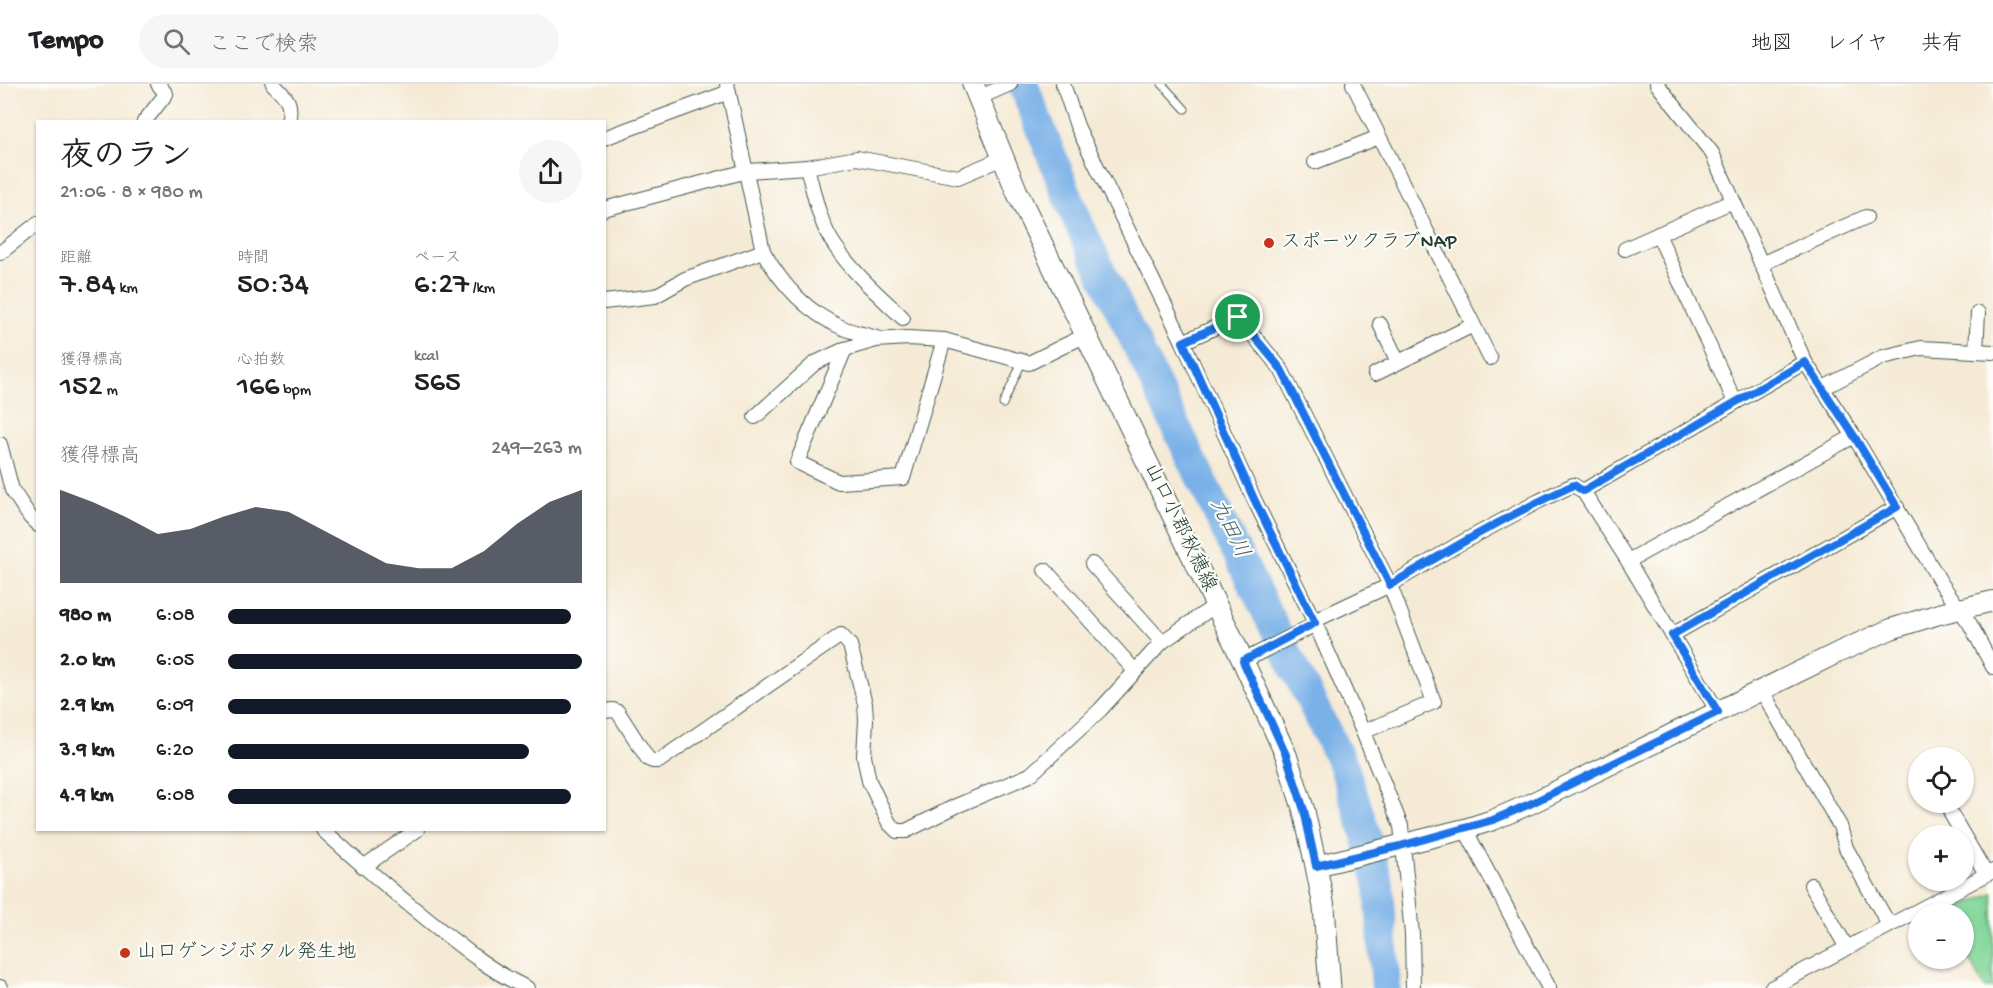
<!DOCTYPE html>
<html lang="ja">
<meta charset="utf-8">
<style>
:root{--surface:#fff;--page:#f6f6f6;--text:#202124;--muted:#757577;--line:#e0e0e0;--accent:#111827}
body{margin:0;font-family:"Gochi Hand","Klee One",sans-serif;background:var(--page);color:var(--text);height:100vh;display:flex;flex-direction:column;font-size:22px;white-space:nowrap}
*{box-sizing:border-box;margin:0}
p{font-size:20px;color:var(--muted)}
.icon{flex:none;width:33px;height:33px;fill:none;stroke:currentColor;stroke-width:2;stroke-linecap:round;stroke-linejoin:round}
.map{position:relative;flex:1;overflow:hidden}
.sheet{position:absolute;left:36px;top:36px;width:570px;height:711px;display:flex;flex-direction:column;background:var(--surface);border-radius:0px;box-shadow:0 2px 4px #0004}
.sheet>*{flex:none}
.buttons{position:absolute;left:1908px;top:663px;display:grid;gap:12px}
.buttons a{display:grid;place-items:center;width:66px;height:66px;border-radius:50%;background:var(--surface);box-shadow:0 2px 4px #0004;font-size:30px}
.pin{position:absolute;display:grid;place-items:center;width:51px;height:51px;color:#fff;margin:-26px;border:3px solid #fff;border-radius:50%;box-shadow:0 2px 6px #0007}
.round{display:grid;place-items:center;flex:none;width:63px;height:63px;border-radius:32px;background:var(--page)}
.headline{display:flex;align-items:center;justify-content:space-between;height:102px;padding:0 24px}
h1{font-size:33px;font-weight:600;line-height:45px}
.figures{display:grid;grid-template-columns:repeat(3,1fr);gap:9px;height:102px;padding:6px 24px}
.figures div{display:grid;align-content:center}
.figures b{font-size:30px;font-weight:600}
.figures small{font-size:16px;font-weight:400}
.figures p{font-size:16px}
.chart{height:168px;padding:12px 24px}
.chart p{display:flex;justify-content:space-between}
.chart svg{width:100%;height:108px;margin-top:6px;fill:var(--accent);opacity:.7}
ul{padding:0 24px;list-style:none;font-size:20px}
li{display:grid;grid-template-columns:96px 72px 1fr;align-items:center;height:45px}
li i{height:15px;border-radius:8px;background:var(--accent)}
header{display:flex;align-items:center;gap:36px;box-sizing:border-box;height:84px;padding:0 30px;background:var(--surface);border-bottom:2px solid var(--line)}
header strong{font-size:28px}
nav{display:flex;gap:33px;margin-inline-start:auto;font-size:21px}
.search{width:420px;height:54px;background:var(--page);display:flex;align-items:center;gap:15px;box-sizing:border-box;padding:0 21px;border-radius:33px;color:var(--muted);font-size:22px}
.map>svg:first-child{display:block}
.green{fill:#80d699;stroke:#508a66;stroke-width:1.5}
.lines{fill:none;stroke-linecap:round;stroke-linejoin:round}
.river{stroke:#79b1e8;stroke-width:30}
.lane-casing{stroke:#3f574c;stroke-width:9}
.street-casing{stroke:#3f574c;stroke-width:16}
.secondary-casing{stroke:#3f574c;stroke-width:22}
.primary-casing{stroke:#3f574c;stroke-width:23}
.lane{stroke:#fff;stroke-width:7}
.street{stroke:#fff;stroke-width:14}
.secondary{stroke:#fff;stroke-width:20}
.primary{stroke:#fff;stroke-width:21}
.route-casing{stroke:#fff;stroke-width:12}
.route{stroke:#1a73e8;stroke-width:8}
.poi-dot{fill:#c8321e;stroke:#fdfcf7;stroke-width:2}
.labels{text-anchor:middle;dominant-baseline:central;stroke-width:4.5;stroke-linejoin:round;paint-order:stroke}
.poi-label{font-size:20px;fill:#1f3d34;stroke:#fdfcf7;text-anchor:start}
.street-label{font-size:20px;fill:#1f3d34;stroke:#fdfcf7}
.water-label{font-size:21px;font-style:italic;fill:#3a606a;stroke:#fdfcf7}
</style>
<header>
<strong>Tempo</strong>
<div class="search"><svg class="icon" aria-label="search" viewBox="0 0 24 24"><circle cx="10" cy="10" r="6"/><path d="M15 15l6 6"/></svg>ここで検索</div>
<nav><a>地図</a><a>レイヤ</a><a>共有</a></nav>
</header>
<div class="map">
<svg width="1993" height="904" viewBox="0 0 1993 904">
<rect width="100%" height="100%" fill="#fdfcf7"/>
<filter id="ink" filterUnits="userSpaceOnUse"><feTurbulence type="fractalNoise" baseFrequency=".0167" numOctaves="2"/><feDisplacementMap in="SourceGraphic" scale="12" xChannelSelector="R" yChannelSelector="G"/><feConvolveMatrix kernelMatrix="1 2 1 2 8 2 1 2 1" color-interpolation-filters="sRGB"/></filter>
<filter id="wash" filterUnits="userSpaceOnUse"><feTurbulence type="fractalNoise" baseFrequency=".008" numOctaves="4" result="noise"/><feDisplacementMap in="SourceGraphic" scale="24" xChannelSelector="R" yChannelSelector="G"/><feGaussianBlur stdDeviation="1.35" result="paint"/><feColorMatrix in="noise" values="0 0 0 0 0 0 0 0 0 0 0 0 0 0 0 0 0 1.4 0 .05"/><feComposite in="paint" operator="in"/></filter>
<g filter="url(#wash)">
<rect width="100%" height="100%" fill="#f5ead5"/>
<!-- green -->
<path class="green" d="M1993,809V904H1985L1964,865V830L1948,829Z"/>
<g class="lines">
<!-- river -->
<path class="river" d="M1023,0L1080,143L1232,459L1344,683L1365,748L1379,802L1386,904"/>
</g>
</g>
<g filter="url(#ink)">
<g class="lines">
<!-- lane casing -->
<g class="lane-casing">
<g id="lane">
<path d="M1162,0L1185,25"/>
<path d="M1003,320L1022,278"/>
</g>
</g>
<!-- street casing -->
<g class="street-casing">
<g id="street">
<path d="M273,0C286,13 293,18 288,38"/>
<path d="M727,0L763,167C781,200 808,229 843,244C855,249 868,251 880,255"/>
<path d="M1063,0L1077,42L1183,258L1254,415L1315,539L1363,648L1434,618L1390,501L1281,285L1238,233L1183,258"/>
<path d="M1353,0L1490,274"/>
<path d="M1657,0L1712,69L1805,278L1854,352L1941,499L1970,540L1993,583"/>
<path d="M978,14L1010,0"/>
<path d="M144,38L166,10L158,0"/>
<path d="M604,54L729,8"/>
<path d="M1315,78L1379,53"/>
<path d="M807,83C814,109 819,139 835,162C854,190 879,211 903,234"/>
<path d="M604,125L747,87L807,83L857,74L958,93L1003,74"/>
<path d="M1658,150L1735,318"/>
<path d="M1625,165L1733,117"/>
<path d="M0,169L38,139"/>
<path d="M1761,180L1866,133"/>
<path d="M604,218L655,212L685,195L763,167"/>
<path d="M1380,240L1398,278"/>
<path d="M845,265L797,378L839,398L903,394L944,256"/>
<path d="M1976,267L1978,229"/>
<path d="M1375,290L1473,241"/>
<path d="M1823,304L1883,273L1921,264L1993,268"/>
<path d="M755,333L815,279L845,265L876,256L908,254L944,256L1029,279L1086,251"/>
<path d="M0,360L12,406L30,433L38,441"/>
<path d="M1583,407L1628,477L1718,628"/>
<path d="M1628,477L1854,352"/>
<path d="M1092,480L1162,558"/>
<path d="M1045,486L1135,587"/>
<path d="M1672,551L1897,423"/>
<path d="M1243,577L1310,543L1320,534L1390,501L1457,461L1539,417L1573,401L1583,407L1805,278"/>
<path d="M1762,607L1840,742L1846,764L1889,841"/>
<path d="M604,627L613,626L618,628L648,675L653,677H659L841,551L850,561L865,620L866,636L864,672L869,697L889,739L897,747H906L956,722L1030,691L1100,626L1162,558L1216,521"/>
<path d="M1363,648L1401,742L1412,850L1413,904"/>
<path d="M1951,730L1986,790"/>
<path d="M1465,745L1549,904"/>
<path d="M323,746C357,777 392,807 428,836C459,861 490,887 527,904"/>
<path d="M363,783L417,746"/>
<path d="M1811,801L1847,864"/>
<path d="M0,903V904"/>
<path d="M1771,904L1993,787"/>
</g>
</g>
<!-- secondary casing -->
<g class="secondary-casing">
<path id="secondary" d="M1316,782L1465,745L1493,736L1532,719L1839,568L1891,545L1939,530L1993,517"/>
</g>
<!-- primary casing -->
<g class="primary-casing">
<path id="primary" d="M973,0L1017,108L1243,577L1286,671L1304,727L1316,782L1324,823L1330,904"/>
</g>
<!-- lane -->
<use href="#lane" class="lane"/>
<!-- street -->
<use href="#street" class="street"/>
<!-- secondary -->
<use href="#secondary" class="secondary"/>
<!-- primary -->
<use href="#primary" class="primary"/>
</g>
</g>
<g class="lines" filter="url(#ink)">
<!-- route casing -->
<g class="route-casing">
<path id="route" d="M1238,233L1281,285L1390,501C1450,465 1510,430 1574,401L1583,407L1805,278L1854,352L1897,423L1672,551L1718,628L1532,719L1493,736L1400,762L1316,782L1304,726L1286,671L1243,577L1315,539L1254,415L1183,258Z"/>
</g>
<!-- route -->
<use href="#route" class="route"/>
</g>
<!-- markers -->
<g class="poi-dot">
<circle cx="1269" cy="159" r="6"/>
<circle cx="125" cy="869" r="6"/>
</g>
<g class="labels">
<!-- poi labels -->
<g class="poi-label">
<text x="1281" y="159">スポーツクラブNAP</text>
<text x="137" y="869">山口ゲンジボタル発生地</text>
</g>
<!-- street labels -->
<g class="street-label">
<text transform="translate(1179 444) rotate(64)">山口小郡秋穂線</text>
</g>
<!-- water labels -->
<g class="water-label">
<text transform="translate(1228 445) rotate(64)">九田川</text>
</g>
</g>
</svg>
<div class="buttons">
<a><svg class="icon" aria-label="locate" viewBox="0 0 24 24"><circle cx="12" cy="12" r="6"/><path d="M12 2v4M12 18v4M2 12h4M18 12h4"/></svg></a>
<a>+</a>
<a>−</a>
</div>
<div class="pin" style="left:1238px;top:233px;background:#1e9e55"><svg class="icon" aria-label="arrive" viewBox="0 0 24 24"><path d="M6 21V4h12l-3 4 3 4H6"/></svg></div>
<section class="sheet">
<div class="headline"><div><h1>夜のラン</h1><p>21:06 · 8 × 980 m</p></div><a class="round"><svg class="icon" aria-label="share" viewBox="0 0 24 24"><path d="M12 15V3M7 8l5-5 5 5M5 13v7h14v-7"/></svg></a></div>
<div class="figures">
<div><p>距離</p><b>7.84<small> km</small></b></div>
<div><p>時間</p><b>50:34</b></div>
<div><p>ペース</p><b>6:27<small> /km</small></b></div>
</div>
<div class="figures">
<div><p>獲得標高</p><b>152<small> m</small></b></div>
<div><p>心拍数</p><b>166<small> bpm</small></b></div>
<div><p>kcal</p><b>565</b></div>
</div>
<div class="chart"><p><span>獲得標高</span>249–263 m</p>
<svg viewBox="0 0 160 44" preserveAspectRatio="none"><path d="M0 44V6L10 11L20 17L30 24L40 22L50 17L60 13L70 15L80 22L90 29L100 36L110 38L120 38L130 31L140 20L150 11L160 6V44z"/></svg>
</div>
<ul>
<li><b>980 m</b>6:08<i style="width:97%"></i></li>
<li><b>2.0 km</b>6:05<i style="width:100%"></i></li>
<li><b>2.9 km</b>6:09<i style="width:97%"></i></li>
<li><b>3.9 km</b>6:20<i style="width:85%"></i></li>
<li><b>4.9 km</b>6:08<i style="width:97%"></i></li>
</ul>
</section>
</div>
